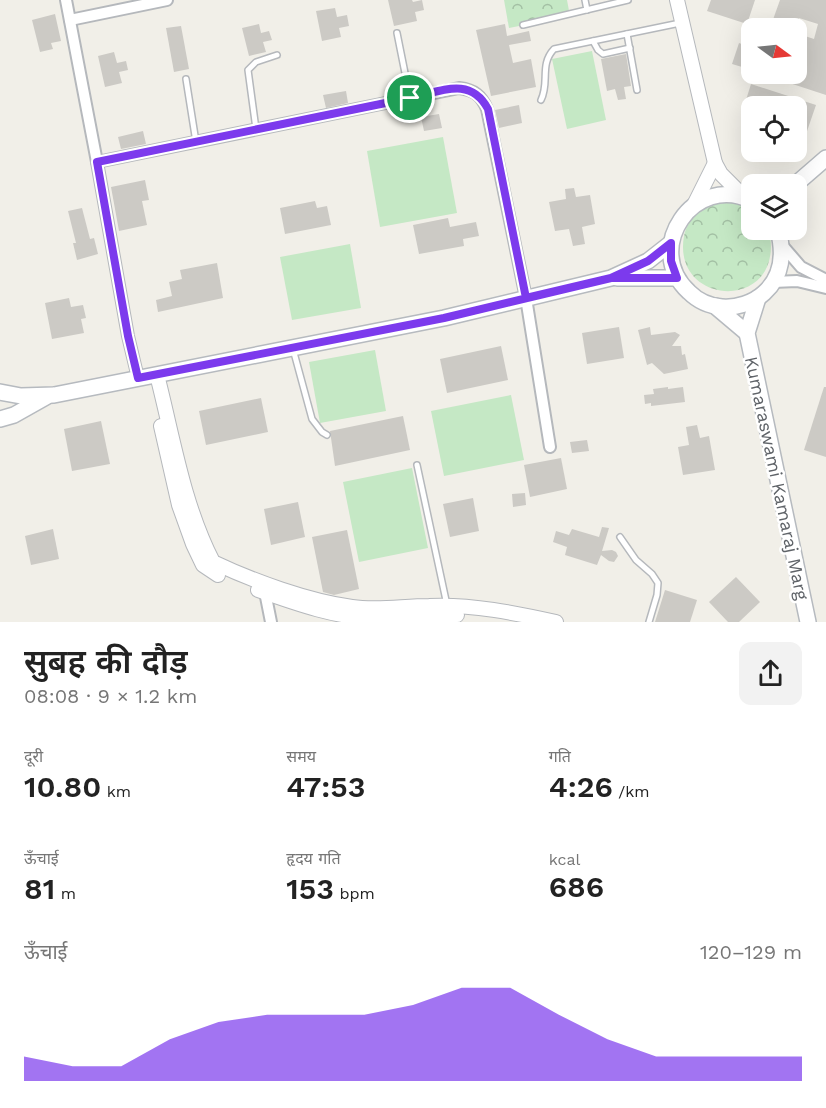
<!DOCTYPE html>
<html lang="hi">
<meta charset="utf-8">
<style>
:root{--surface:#fff;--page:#f2f2f2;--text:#222;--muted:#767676;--accent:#7c3aed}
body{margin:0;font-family:"Work Sans","Noto Sans Devanagari",sans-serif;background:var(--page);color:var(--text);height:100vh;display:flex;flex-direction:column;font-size:22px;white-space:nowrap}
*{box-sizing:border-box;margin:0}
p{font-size:20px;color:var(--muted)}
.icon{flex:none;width:33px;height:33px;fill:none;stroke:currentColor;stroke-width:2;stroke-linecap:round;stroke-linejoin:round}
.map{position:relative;height:622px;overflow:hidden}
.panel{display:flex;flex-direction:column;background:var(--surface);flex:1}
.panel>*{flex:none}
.needle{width:39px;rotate:105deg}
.controls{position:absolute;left:741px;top:18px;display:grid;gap:12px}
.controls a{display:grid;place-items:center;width:66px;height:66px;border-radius:12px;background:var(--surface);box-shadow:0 6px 24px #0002;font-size:30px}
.pin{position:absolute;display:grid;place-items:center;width:51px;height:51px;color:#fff;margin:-26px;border:3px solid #fff;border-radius:50%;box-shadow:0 2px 6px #0007}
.round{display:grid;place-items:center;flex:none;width:63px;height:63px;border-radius:12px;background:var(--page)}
.headline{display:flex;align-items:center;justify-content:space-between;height:102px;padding:0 24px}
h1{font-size:33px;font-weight:600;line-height:45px}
.figures{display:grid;grid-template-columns:repeat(3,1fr);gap:9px;height:102px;padding:6px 24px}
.figures div{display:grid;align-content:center}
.figures b{font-size:30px;font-weight:600}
.figures small{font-size:16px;font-weight:400}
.figures p{font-size:16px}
.chart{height:168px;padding:12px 24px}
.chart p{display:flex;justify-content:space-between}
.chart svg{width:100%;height:108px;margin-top:6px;fill:var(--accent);opacity:.7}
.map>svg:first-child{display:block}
.green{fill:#c5e8c5}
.park{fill:url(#park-crowns)}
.building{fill:#cccac5}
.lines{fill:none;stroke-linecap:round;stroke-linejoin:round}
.service-casing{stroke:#b5b8bc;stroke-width:8}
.minor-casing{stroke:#b5b8bc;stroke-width:14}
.tertiary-casing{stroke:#b5b8bc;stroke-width:16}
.secondary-casing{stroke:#b6babf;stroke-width:18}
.service{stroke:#fff;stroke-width:5}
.minor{stroke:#fff;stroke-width:10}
.tertiary{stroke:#fff;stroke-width:14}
.secondary{stroke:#fff;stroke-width:15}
.route-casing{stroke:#fff;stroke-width:12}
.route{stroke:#7c3aed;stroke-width:8}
.labels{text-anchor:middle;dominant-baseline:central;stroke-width:5;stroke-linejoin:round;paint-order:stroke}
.street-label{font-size:18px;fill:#5f6368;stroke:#fff}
</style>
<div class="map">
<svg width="826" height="622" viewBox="0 0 826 622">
<defs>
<pattern id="park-crowns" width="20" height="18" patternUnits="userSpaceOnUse" patternTransform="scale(1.5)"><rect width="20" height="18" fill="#c5e8c5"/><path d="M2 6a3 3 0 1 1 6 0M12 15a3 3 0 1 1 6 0" fill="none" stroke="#a3c0a4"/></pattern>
</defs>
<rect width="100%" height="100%" fill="#f1efe8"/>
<!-- green -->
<g class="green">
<path d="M592,51L606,120L567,129L552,59Z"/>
<path d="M443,137L457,213L380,227L367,151Z"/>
<path d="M350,244L361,308L292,320L280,257Z"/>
<path d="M375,350L386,411L320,423L309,362Z"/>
<path d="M511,395L524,460L444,476L431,411Z"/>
<path d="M412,468L428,548L359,562L343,482Z"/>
</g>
<!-- park -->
<g class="park">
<path d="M504,0H567L570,16L509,28Z"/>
<path d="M727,201L744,204L751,209L752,230H769C787,313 671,308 684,236C689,214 707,205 727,201Z"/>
</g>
<!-- building -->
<g class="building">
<path d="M388,0H412L413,2L422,0L424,10L415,12L417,21L394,26Z"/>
<path d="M711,0H755L747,24L707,11Z"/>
<path d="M780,0H826V95L765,75L796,74V33L814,39L818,24L799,18L796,28H770Z"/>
<path d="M335,8L337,17L347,15L349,26L339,28L341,37L322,41L316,11Z"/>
<path d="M55,14L61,41L51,43L53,49L40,52L32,20Z"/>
<path d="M259,24L261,33L269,31L272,40L263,42L266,52L249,56L242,28Z"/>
<path d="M505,24L507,36L529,31L531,41L509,45L513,63L531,59L536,87L491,96L476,30Z"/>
<path d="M181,26L189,69L174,72L166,28Z"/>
<path d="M739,43L752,48V70L732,64Z"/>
<path d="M114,52L117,63L126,61L128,70L119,72L122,83L105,87L98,56Z"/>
<path d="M626,54L631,86L624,87L626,99L618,100L615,89L607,91L601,59Z"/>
<path d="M751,84L816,105L805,137L796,135V106H752V120L741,116Z"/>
<path d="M346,91L348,103L326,108L323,95Z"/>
<path d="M519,105L522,123L499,128L495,110Z"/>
<path d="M439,114L442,128L424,131L421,117Z"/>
<path d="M143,131L146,144L121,149L118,137Z"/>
<path d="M145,180L149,200L142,201L147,225L119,231L111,187Z"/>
<path d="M574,188L576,197L590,195L595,224L582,227L585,244L573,246L569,229L555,231L549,202L566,199L565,189Z"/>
<path d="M315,201L317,208L327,206L331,225L285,234L280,208Z"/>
<path d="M82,208L90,239L94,238L98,254L77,260L73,243H76L68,211Z"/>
<path d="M448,218L450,227L476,222L479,236L463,239L464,246L419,254L413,225Z"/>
<path d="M217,263L223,298L158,312L156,300L172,296L169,282L182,279L180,270Z"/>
<path d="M69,298L71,307L83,305L86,318L81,319L84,333L52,339L45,303Z"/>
<path d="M619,327L624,358L587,364L582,333Z"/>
<path d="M650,327L651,335L675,332L680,335L672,346H681L682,355L685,354L688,369L664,374L652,363L647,365L638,330Z"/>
<path d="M501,346L508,380L447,393L440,359Z"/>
<path d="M668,387V389L683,387L685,402L651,406V403L645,404L644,395L654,394L653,389Z"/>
<path d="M824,387H826V457L804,450Z"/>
<path d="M261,398L268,432L206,445L199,411Z"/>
<path d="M403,416L410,450L335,466L330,431Z"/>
<path d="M101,421L110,464L72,471L64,429Z"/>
<path d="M697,425L700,438L709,436L715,470L683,475L678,447L689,445L686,427Z"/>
<path d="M587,440L589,451L572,453L570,442Z"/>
<path d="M561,458L567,489L530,497L524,465Z"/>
<path d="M525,493L526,505L513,507L512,494Z"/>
<path d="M473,498L479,531L450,537L443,504Z"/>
<path d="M298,502L305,537L271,545L264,509Z"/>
<path d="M602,527L609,528L602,551L612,550L616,552L618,556L614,562L609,561L601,555L597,565L565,555L567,547L553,542L556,531L569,535L572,529L599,537Z"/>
<path d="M53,529L59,559L31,565L25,536Z"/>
<path d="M347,530L359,589L334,595L323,592L312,537Z"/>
<path d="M736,577L760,602L739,622H728L709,602Z"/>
<path d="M665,590L697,600L690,622H655Z"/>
</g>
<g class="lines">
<!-- service casing -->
<g class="service-casing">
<g id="service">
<path d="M585,0L587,10"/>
<path d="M523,25L628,0"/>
<path d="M397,33L410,98"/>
<path d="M627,34L637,90"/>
<path d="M593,41L598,50L603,54L630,48"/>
<path d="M186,79L196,142"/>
<path d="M541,100C550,82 539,65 554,49L680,23"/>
<path d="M256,129L248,70L256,62L277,55"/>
<path d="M293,349L312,419L322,432L327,435"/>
<path d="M417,465L447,605"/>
<path d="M620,537L636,560L652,574L658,583L657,595L649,622"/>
</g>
</g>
<!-- minor casing -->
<g class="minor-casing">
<g id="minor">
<path d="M66,0L97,162L128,336L138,378"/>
<path d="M70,20L167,0"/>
<path d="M97,162L459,88C474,90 481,95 487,109L526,298L550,447"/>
<path d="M782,245L801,267L826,280"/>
<path d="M773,282L797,281L826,288"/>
<path d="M265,592L271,622"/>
</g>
</g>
<!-- tertiary casing -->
<g class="tertiary-casing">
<g id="tertiary">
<path d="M677,0L715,163L721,174L744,197"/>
<path d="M694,205L715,163"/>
<path d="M157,375C173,437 183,504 213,562C253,581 308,601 352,607C378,611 403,606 429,606C472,604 515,613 556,622"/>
<path d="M161,426L179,505L193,544L203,565L218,575"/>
<path d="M258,590C297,604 337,618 379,619C405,620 431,614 457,615"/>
</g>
</g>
<!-- secondary casing -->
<g class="secondary-casing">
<g id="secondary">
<path d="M796,184L826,158"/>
<path d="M752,201C694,172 642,249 689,292C698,301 709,306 722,307C737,308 753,303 764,293C783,276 784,252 778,230"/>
<path d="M617,278H677"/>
<path d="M758,298L747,333L808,622"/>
<path d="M715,306L747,333"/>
<path d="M0,392L21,396L54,395L444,318L611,278L648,261L671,243"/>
<path d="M0,419L14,415L46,397"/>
</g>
</g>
<!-- service -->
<use href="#service" class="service"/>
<!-- minor -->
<use href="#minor" class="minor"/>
<!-- tertiary -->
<use href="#tertiary" class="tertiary"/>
<!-- secondary -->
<use href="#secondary" class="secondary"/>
</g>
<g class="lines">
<!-- route casing -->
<g class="route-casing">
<path id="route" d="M410,98L97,162L128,336L138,378L444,318L611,278H677L671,261V243L648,261L611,278L526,298L488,109C470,75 440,92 410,98"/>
</g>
<!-- route -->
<use href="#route" class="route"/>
</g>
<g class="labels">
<!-- street labels -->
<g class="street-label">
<text transform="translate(777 478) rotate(78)">Kumaraswami Kamaraj Marg</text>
</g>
</g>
</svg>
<div class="controls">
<a><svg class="needle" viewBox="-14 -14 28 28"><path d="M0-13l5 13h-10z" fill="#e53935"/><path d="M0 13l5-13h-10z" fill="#767676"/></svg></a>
<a><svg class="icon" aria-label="locate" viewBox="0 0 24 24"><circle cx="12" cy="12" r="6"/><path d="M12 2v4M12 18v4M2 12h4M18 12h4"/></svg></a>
<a><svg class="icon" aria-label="layers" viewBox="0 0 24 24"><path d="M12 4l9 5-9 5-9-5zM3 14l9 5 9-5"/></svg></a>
</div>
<div class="pin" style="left:410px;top:98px;background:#1e9e55"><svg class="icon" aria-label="arrive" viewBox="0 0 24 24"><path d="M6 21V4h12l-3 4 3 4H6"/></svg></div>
</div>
<section class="panel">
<div class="headline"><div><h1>सुबह की दौड़</h1><p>08:08 · 9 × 1.2 km</p></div><a class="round"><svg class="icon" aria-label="share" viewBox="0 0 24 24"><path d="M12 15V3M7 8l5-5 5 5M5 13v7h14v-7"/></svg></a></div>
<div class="figures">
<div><p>दूरी</p><b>10.80<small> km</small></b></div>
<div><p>समय</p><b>47:53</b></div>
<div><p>गति</p><b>4:26<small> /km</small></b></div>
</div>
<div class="figures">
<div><p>ऊँचाई</p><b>81<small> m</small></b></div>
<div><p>हृदय गति</p><b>153<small> bpm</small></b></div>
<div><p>kcal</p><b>686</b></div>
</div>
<div class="chart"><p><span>ऊँचाई</span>120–129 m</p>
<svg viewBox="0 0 160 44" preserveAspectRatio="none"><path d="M0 44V34L10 38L20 38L30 27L40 20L50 17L60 17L70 17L80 13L90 6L100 6L110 17L120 27L130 34L140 34L150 34L160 34V44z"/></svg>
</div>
</section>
